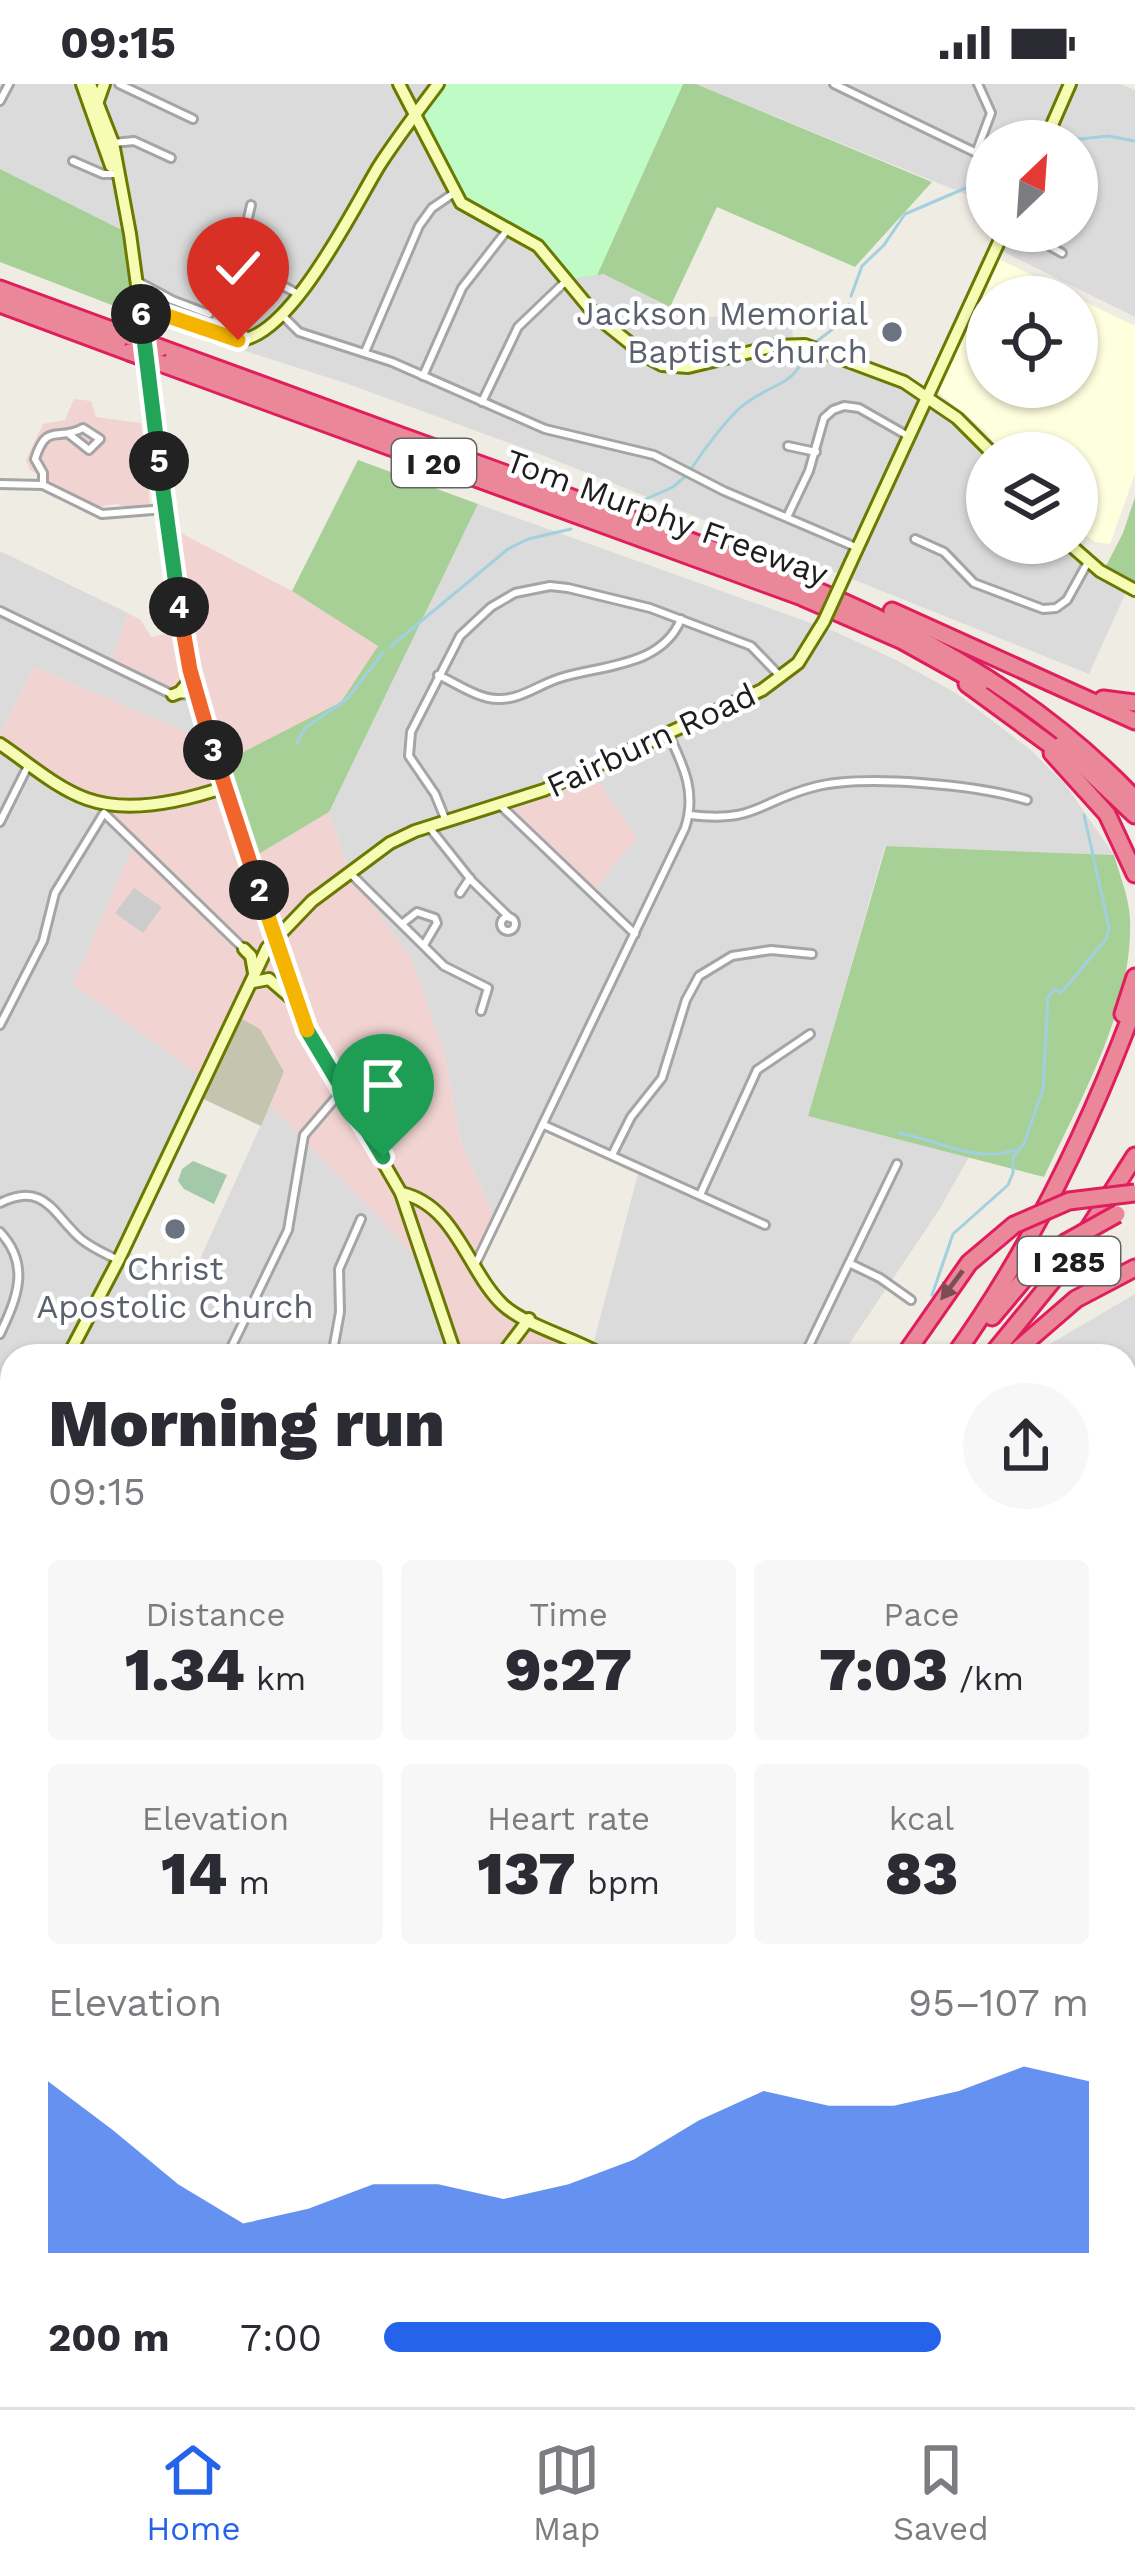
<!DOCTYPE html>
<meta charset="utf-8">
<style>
:root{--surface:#fff;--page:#f7f7f7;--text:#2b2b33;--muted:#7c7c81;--line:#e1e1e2;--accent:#2563eb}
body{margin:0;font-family:"Work Sans",sans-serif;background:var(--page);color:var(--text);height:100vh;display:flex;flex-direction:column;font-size:45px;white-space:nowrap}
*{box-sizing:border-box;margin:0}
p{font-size:39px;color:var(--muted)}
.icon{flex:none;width:66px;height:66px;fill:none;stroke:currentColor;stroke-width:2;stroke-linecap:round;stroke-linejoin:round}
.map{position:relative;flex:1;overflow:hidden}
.panel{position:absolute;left:0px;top:1260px;width:1137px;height:1065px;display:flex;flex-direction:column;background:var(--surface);border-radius:36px 36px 0 0;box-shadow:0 3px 9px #0004}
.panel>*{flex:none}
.needle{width:78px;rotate:25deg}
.controls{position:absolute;left:966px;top:36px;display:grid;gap:24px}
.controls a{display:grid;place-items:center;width:132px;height:132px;border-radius:50%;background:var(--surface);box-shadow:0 3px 9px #0004;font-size:60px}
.pin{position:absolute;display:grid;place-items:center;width:102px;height:102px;color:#fff;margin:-123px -51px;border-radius:50% 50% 50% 0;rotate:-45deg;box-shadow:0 0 12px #0007}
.pin .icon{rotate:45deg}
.km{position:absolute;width:60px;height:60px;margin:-30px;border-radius:50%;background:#222;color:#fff;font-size:33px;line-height:60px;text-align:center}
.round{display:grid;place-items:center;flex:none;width:126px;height:126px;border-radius:63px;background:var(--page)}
.summary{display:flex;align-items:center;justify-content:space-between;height:204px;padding:0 48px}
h1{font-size:66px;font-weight:800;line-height:90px}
.stats{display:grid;grid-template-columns:repeat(3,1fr);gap:18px;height:204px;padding:12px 48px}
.stats div{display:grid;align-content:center;border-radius:12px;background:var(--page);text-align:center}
.stats b{font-size:60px;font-weight:800}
.stats small{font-size:33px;font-weight:400}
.stats p{font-size:33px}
.chart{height:336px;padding:24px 48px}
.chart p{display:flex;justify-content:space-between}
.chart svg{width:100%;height:216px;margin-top:12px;fill:var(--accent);opacity:.7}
ul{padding:0 48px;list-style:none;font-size:39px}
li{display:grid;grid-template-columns:192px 144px 1fr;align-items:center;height:90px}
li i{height:30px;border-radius:15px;background:var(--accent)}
.status{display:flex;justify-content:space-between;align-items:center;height:84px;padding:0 60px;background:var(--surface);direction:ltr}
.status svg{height:33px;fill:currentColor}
.tab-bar{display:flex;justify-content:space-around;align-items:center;height:168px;border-top:3px solid var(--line);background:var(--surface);font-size:33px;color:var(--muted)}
.tab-bar a{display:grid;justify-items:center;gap:6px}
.tab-bar .current{color:var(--accent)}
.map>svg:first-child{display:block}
.residential{fill:#dcdbdb}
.commercial{fill:#f1d4d2}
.education{fill:#feffdd}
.religious{fill:#ccc}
.construction{fill:#c4c4af}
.forest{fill:#a7d097}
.cemetery{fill:#a4c9aa}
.park{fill:#bffbc4}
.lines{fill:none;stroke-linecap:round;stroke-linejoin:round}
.stream{stroke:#a2d0df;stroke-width:3}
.street-casing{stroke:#a5a5a5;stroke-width:12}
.secondary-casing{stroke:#6a7901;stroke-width:16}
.highway-casing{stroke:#e01d5d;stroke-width:21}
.street{stroke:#fff;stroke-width:6}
.secondary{stroke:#f7fcb5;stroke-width:10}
.highway{stroke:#ea8899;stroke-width:15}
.rail-casing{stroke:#6c6c6c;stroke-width:8}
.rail{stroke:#fff;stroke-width:3;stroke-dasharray:9;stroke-linecap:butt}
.secondary-bridge-casing{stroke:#6a7901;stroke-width:16;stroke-linecap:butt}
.highway-bridge-casing{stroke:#e01d5d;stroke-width:21;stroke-linecap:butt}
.secondary-bridge{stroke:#f7fcb5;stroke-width:10}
.highway-bridge{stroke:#ea8899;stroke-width:15}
.oneway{fill:#7a4e55}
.split-1-casing{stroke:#fff;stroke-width:24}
.split-2-casing{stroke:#fff;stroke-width:24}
.split-3-casing{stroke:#fff;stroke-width:24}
.split-4-casing{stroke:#fff;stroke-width:24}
.split-5-casing{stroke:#fff;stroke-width:24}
.split-6-casing{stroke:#fff;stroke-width:24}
.split-7-casing{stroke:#fff;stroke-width:24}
.split-1{stroke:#22a559;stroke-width:15}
.split-2{stroke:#f5b400;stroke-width:15}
.split-3{stroke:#f0652b;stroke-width:15}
.split-4{stroke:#f0652b;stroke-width:15}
.split-5{stroke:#22a559;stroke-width:15}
.split-6{stroke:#22a559;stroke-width:15}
.split-7{stroke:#f5b400;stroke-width:15}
.worship-dot{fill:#6b7280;stroke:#fff;stroke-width:4.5}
.labels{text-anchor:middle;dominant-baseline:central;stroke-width:9;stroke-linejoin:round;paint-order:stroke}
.shield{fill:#fff;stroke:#626262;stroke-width:3}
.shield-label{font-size:30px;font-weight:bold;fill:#1e1e1e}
.worship-label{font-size:33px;fill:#5b616d;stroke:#fff;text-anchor:end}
.street-label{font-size:33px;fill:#1e1e1e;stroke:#fff}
</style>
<div class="status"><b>09:15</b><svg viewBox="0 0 49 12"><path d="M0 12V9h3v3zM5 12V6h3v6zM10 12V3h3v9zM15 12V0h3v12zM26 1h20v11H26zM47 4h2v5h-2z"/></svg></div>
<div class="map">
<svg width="1135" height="2323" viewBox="0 0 1135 2323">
<rect width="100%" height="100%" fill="#efece4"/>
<!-- residential -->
<g class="residential">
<path d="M0,0H435L602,190L692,234L775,229L792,240L794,266L819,270L912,308L966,347L987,371V459H1062L1095,490L1126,508L1089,590L542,371L348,300L143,234L130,150L0,85Z"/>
<path d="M696,0H1120L1135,6V233L998,165L1004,147H1077V57H987V119Z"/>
<path d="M478,420L836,548L896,576L956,609L1032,667L1065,700L1114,771L885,762L808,1032L969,1073L939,1126L841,1272H590L639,1086L543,1038L495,1135L461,1057L444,968L348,786L328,725Z"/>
<path d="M0,467L128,529L112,581L194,620L196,653L34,583L0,650Z"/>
<path d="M0,657L135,758L203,994L120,1164L190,1197L270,1021L418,1175L456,1272H12V1735H0Z"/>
<path d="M1135,1210V1944L1125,1947V1272H1038L1050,1260Z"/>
<path d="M12,1806V2300L0,2303V1815Z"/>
<path d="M97,2313H329L325,2323H89Z"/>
<path d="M544,2313H1035L1037,2323H539Z"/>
</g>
<!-- commercial -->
<g class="commercial">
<path d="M74,315L91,317L96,333L141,339L150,420L124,424L118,420L96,423L30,386L26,376L43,340L65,336Z"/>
<path d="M181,449L292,507L379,561L341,618L217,682L245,778L329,728L348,786L412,876L444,968L461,1057L495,1135L474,1174L499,1212L594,1263L590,1272H456L418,1175L270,1021L284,988L203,994L73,900L135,758L0,657V650L34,583L195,652L194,620L111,581L128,529L141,536L151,553L192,544Z"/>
<path d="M587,679L637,754L589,812L500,724Z"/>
<path d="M1135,1944V2164H1125V1947Z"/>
</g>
<!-- education -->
<path class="education" d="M997,174L1076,213H987V303H1077V214L1135,242V390L1110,460L1096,458L1077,446V369H1003L985,347L938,308Z"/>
<!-- religious -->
<path class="religious" d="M134,804L162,823L143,849L115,829Z"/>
<!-- construction -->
<path class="construction" d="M236,932L260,945L284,988L261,1042L195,1011Z"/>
<!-- forest -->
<g class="forest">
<path d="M683,0H696L932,98L855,183L717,123L670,223L603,190L597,191Z"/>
<path d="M0,85L130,150L143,233L0,178Z"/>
<path d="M358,376L478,420L329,728L245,778L216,682L341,618L378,562L292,507Z"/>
<path d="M1135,413V498L1105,484L1123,449Z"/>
<path d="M886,762L1114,771C1120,792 1129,813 1130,835C1133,925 1081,1014 1044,1093L808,1032Z"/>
<path d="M0,1735H12V1806L0,1815Z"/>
<path d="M1125,2164H1135V2312L1119,2323H1037L1035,2313H1125Z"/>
<path d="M329,2313H544L539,2323H325Z"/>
</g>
<!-- cemetery -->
<path class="cemetery" d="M193,1077L227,1091L214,1120L184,1105L178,1097L182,1085Z"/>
<!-- park -->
<path class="park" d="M435,0H683L597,191L563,196L529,156L451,114L412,35Z"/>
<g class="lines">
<!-- stream -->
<g class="stream">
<path d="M1062,57L1108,52L1135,57"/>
<path d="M851,212L862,182L884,161L905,130L987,95"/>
<path d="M816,258L843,237L849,220"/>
<path d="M691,385C703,367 731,328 749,317C776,298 793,302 807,268"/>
<path d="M626,424L673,403L687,391"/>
<path d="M390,563L508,465L528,455L571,445"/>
<path d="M297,659L305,644L347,615L383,569"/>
<path d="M899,1049C939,1056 976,1080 1015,1066"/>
<path d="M932,1211L953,1150L1008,1101L1013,1089V1073L1024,1060L1043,1005L1048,913L1055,905L1061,909L1107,854L1109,843L1084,731"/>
<path d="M0,2228L12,2222"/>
<path d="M1125,2302L1135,2300"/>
<path d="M768,2313L780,2323"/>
<path d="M268,2323L276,2313"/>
<path d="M1098,2323L1105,2313"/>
</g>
<!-- street casing -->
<g class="street-casing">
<g id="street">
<path d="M119,0L193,35"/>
<path d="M834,0L987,74"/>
<path d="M0,17L9,0"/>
<path d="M113,59L134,57L171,74"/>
<path d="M976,69L991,29L978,0"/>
<path d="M73,77L103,90H117"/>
<path d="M1023,147L1062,169"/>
<path d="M238,177L298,210"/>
<path d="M137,197L172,216L209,230L238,177L251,121"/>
<path d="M282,231L299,248L392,278L545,345L654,371L724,407L858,464"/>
<path d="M365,268L419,142L432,124L454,109"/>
<path d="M423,292L462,204L508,145"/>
<path d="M482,318L518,243L566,197"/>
<path d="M788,362L816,368"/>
<path d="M0,400L43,401L102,430L165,425"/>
<path d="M43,401V389L35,375C47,337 58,358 83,344L100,355L89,366L70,351"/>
<path d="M788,431L809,387L824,334L833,326L844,322L859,324L908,352"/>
<path d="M915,455L944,468L974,499L1043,525L1056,524L1067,516L1088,478"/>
<path d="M0,527L171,610L196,611"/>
<path d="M438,591C456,599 478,615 498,615C520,616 540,600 560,594C601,581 662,583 681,535"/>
<path d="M501,722L635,850"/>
<path d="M105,730L244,865"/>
<path d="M690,731C757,739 759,717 814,703C865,690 977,701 1027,716"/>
<path d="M446,737L435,710L409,672L411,648L460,552L491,523L515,509L550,502L568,504L650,524L751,562L779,591"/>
<path d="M0,738L28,682"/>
<path d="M429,743L472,797L510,834"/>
<path d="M350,789L444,882L488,904L481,927"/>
<path d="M460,809L470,794"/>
<circle cx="508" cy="840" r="7"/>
<path d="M403,839L417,828L435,834L437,839L424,861"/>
<path d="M0,941L43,857L55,809L104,729"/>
<path d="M544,1041L765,1141"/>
<path d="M612,1071L631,1033L662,994L686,916L699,892L732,872L771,866L812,870"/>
<path d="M700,1111L757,986L810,950"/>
<path d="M0,1119C45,1096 54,1132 81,1155C92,1164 104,1169 116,1175"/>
<path d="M0,1148C31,1181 17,1214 0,1250"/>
<path d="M476,1179L685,744C697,708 683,681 668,649"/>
<path d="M849,1179L880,1194L911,1216"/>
<path d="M227,1272L288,1146L304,1051L340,1009"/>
<path d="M332,1272L340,1228L339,1185L361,1135"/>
<path d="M804,1272L897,1080"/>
<path d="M1125,1324L1135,1331"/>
<path d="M0,1325L12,1339"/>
<path d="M1125,1459L1135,1464"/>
<path d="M0,1534L12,1508"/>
<path d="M1125,1578L1135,1557"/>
<path d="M0,1628L11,1605"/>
<path d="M1125,1733L1135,1730"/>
<path d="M1125,1741L1135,1756"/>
<path d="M0,1861L12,1852"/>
<path d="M1129,1867L1135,1856"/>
<path d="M12,1915L4,1922L12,1934"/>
<path d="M0,1966L12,1953"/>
<path d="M0,2029L12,2018"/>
<path d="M0,2061L12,2051"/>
<path d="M0,2074L12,2064"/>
<path d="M0,2103L12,2095"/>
<path d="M129,2313L150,2323"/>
<path d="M939,2313L960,2323"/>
<path d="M246,2323L250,2313"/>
<path d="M583,2323L587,2313"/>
</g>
</g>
<!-- secondary casing -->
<g class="secondary-casing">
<g id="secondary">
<path d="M82,0L111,82"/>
<path d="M90,0L113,59L130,150L188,574L207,649L295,917L314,959L401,1109L456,1272"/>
<path d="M399,0L461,119L538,162L596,232L647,273L662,281L688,283L775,262L805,261L904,298L957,334L992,369"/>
<path d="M98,17L104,0"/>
<path d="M1045,57L1070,0"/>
<path d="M141,228C175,226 204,256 237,256C289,257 355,121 379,82C397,54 418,27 438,0"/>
<path d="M1068,459L1100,487L1135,506"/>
<path d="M851,478L1004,147"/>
<path d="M173,611L180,608L192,594"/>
<path d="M0,660C27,678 56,704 87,715C129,730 184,717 225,703"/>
<path d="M244,865L251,872L254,889"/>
<path d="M253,898L269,895L291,914"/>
<path d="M401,1109C456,1121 467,1186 502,1220C525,1242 575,1254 604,1272"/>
<path d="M68,1272L118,1177L267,864L312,817L390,759L415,747L544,706L762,606L798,579L824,537"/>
<path d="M501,1272L529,1235"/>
<path d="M0,1336L12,1326"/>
<path d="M1125,1597L1135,1604"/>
<path d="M0,1602L12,1605"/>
<path d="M1125,1948L1135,1945"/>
<path d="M796,2323L807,2313"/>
</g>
</g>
<!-- highway casing -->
<g class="highway-casing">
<g id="highway">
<path d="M0,205L128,252"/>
<path d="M0,220L129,268"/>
<path d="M161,264C304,317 446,368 589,420C788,493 985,556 1135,715"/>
<path d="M163,280L802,513L901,556L980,600"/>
<path d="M892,527L1135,637"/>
<path d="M967,600L1064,671"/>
<path d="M1103,615L1135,619"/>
<path d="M1061,661L1135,731"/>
<path d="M1052,669L1107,730L1135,790"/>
<path d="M1123,930L1135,893"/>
<path d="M992,1233L1029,1189L1065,1159"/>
<path d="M904,1272L969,1179L1014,1141"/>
<path d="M954,1272C1031,1165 1089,1044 1135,921"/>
<path d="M991,1272L1066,1180L1135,1072"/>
<path d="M1010,1272L1076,1215L1135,1184"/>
<path d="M26,2323L34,2313"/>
<path d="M45,2323L53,2313"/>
</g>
</g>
<!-- street -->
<use href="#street" class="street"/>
<!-- secondary -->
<use href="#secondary" class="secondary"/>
<!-- highway -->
<use href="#highway" class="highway"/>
<!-- rail casing -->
<g class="rail-casing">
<g id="rail">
<path d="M0,1816L12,1808"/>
<path d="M1125,1920L1135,1918"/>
</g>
</g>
<!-- rail -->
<use href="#rail" class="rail"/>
<!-- secondary-bridge casing -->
<g class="secondary-bridge-casing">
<path id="secondary-bridge" d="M824,537L851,478"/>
</g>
<!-- highway-bridge casing -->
<g class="highway-bridge-casing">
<g id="highway-bridge">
<path d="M128,252L161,264"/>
<path d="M129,268L163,280"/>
<path d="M1014,1141L1069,1117L1135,1109"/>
<path d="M1065,1159L1117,1130"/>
</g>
</g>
<!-- secondary-bridge -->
<use href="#secondary-bridge" class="secondary-bridge"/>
<!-- highway-bridge -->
<use href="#highway-bridge" class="highway-bridge"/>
</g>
<!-- one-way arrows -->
<defs><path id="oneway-solid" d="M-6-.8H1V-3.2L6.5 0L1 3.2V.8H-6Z" transform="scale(3)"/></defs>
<use class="oneway" href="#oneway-solid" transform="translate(952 1201) rotate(127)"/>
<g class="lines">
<!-- split-1 casing -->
<g class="split-1-casing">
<path id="split-1" d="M307,946L383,1073"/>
</g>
<!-- split-2 casing -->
<g class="split-2-casing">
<path id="split-2" d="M259,806L307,946"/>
</g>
<!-- split-3 casing -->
<g class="split-3-casing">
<path id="split-3" d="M213,666L259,806"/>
</g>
<!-- split-4 casing -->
<g class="split-4-casing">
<path id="split-4" d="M179,523L190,586L213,666"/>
</g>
<!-- split-5 casing -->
<g class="split-5-casing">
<path id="split-5" d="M159,377L179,523"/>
</g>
<!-- split-6 casing -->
<g class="split-6-casing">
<path id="split-6" d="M141,230L159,377"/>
</g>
<!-- split-7 casing -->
<g class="split-7-casing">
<path id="split-7" d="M141,230L156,228L238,256"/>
</g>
<!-- split-1 -->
<use href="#split-1" class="split-1"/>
<!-- split-2 -->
<use href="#split-2" class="split-2"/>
<!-- split-3 -->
<use href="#split-3" class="split-3"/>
<!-- split-4 -->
<use href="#split-4" class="split-4"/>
<!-- split-5 -->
<use href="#split-5" class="split-5"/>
<!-- split-6 -->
<use href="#split-6" class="split-6"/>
<!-- split-7 -->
<use href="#split-7" class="split-7"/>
</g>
<!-- markers -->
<g class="worship-dot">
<circle cx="892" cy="248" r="12"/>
<circle cx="175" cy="1145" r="12"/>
</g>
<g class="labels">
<!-- shield labels -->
<g class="shield">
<rect x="392" y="355" width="84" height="48" rx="9"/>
<rect x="1018" y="1153" width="102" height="48" rx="9"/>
</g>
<g class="shield-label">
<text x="434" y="379">I 20</text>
<text x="1069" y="1177">I 285</text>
</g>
<!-- worship labels -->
<g class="worship-label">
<text x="868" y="229">Jackson Memorial<tspan x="868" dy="38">Baptist Church</tspan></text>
<text x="175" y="1184" text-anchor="middle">Christ<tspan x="175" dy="38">Apostolic Church</tspan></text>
</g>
<!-- street labels -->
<g class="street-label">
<text transform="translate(667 433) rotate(20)">Tom Murphy Freeway</text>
<text transform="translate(651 656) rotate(-25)">Fairburn Road</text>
</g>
</g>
</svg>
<div class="controls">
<a><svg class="needle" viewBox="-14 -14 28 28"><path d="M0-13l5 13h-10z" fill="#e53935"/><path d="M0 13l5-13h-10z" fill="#7c7c81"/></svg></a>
<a><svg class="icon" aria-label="locate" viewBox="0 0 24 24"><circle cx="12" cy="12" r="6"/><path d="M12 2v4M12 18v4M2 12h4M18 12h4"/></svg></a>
<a><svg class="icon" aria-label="layers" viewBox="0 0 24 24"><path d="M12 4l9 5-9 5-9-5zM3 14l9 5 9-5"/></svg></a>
</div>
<div class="pin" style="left:383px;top:1073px;background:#1e9e55"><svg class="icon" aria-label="arrive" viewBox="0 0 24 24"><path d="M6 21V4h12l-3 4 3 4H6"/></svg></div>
<div class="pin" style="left:238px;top:256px;background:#d93025"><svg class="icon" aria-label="check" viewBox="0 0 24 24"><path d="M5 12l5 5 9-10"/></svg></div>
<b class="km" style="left:259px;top:806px">2</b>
<b class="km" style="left:213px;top:666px">3</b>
<b class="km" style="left:179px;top:523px">4</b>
<b class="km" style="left:159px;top:377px">5</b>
<b class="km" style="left:141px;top:230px">6</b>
<section class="panel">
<div class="summary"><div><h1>Morning run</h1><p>09:15</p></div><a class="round"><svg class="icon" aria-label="share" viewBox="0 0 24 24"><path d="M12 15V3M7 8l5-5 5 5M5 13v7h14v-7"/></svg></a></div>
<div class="stats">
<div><p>Distance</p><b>1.34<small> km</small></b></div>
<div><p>Time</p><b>9:27</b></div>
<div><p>Pace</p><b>7:03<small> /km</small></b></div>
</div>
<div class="stats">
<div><p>Elevation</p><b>14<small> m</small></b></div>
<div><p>Heart rate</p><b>137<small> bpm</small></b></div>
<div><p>kcal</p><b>83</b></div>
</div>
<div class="chart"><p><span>Elevation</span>95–107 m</p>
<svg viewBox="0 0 160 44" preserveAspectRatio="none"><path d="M0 44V9L10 19L20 30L30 38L40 35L50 30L60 30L70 33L80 30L90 25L100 17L110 11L120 14L130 14L140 11L150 6L160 9V44z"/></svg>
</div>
<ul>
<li><b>200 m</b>7:00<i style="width:79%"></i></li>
</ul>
</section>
</div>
<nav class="tab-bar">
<a class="current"><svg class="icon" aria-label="home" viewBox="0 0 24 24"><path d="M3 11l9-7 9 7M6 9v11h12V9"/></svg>Home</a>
<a><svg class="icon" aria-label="map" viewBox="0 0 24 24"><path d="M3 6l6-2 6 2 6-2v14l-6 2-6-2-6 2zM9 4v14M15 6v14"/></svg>Map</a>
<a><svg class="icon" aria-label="saved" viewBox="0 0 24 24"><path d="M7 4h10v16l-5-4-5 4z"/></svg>Saved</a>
</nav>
